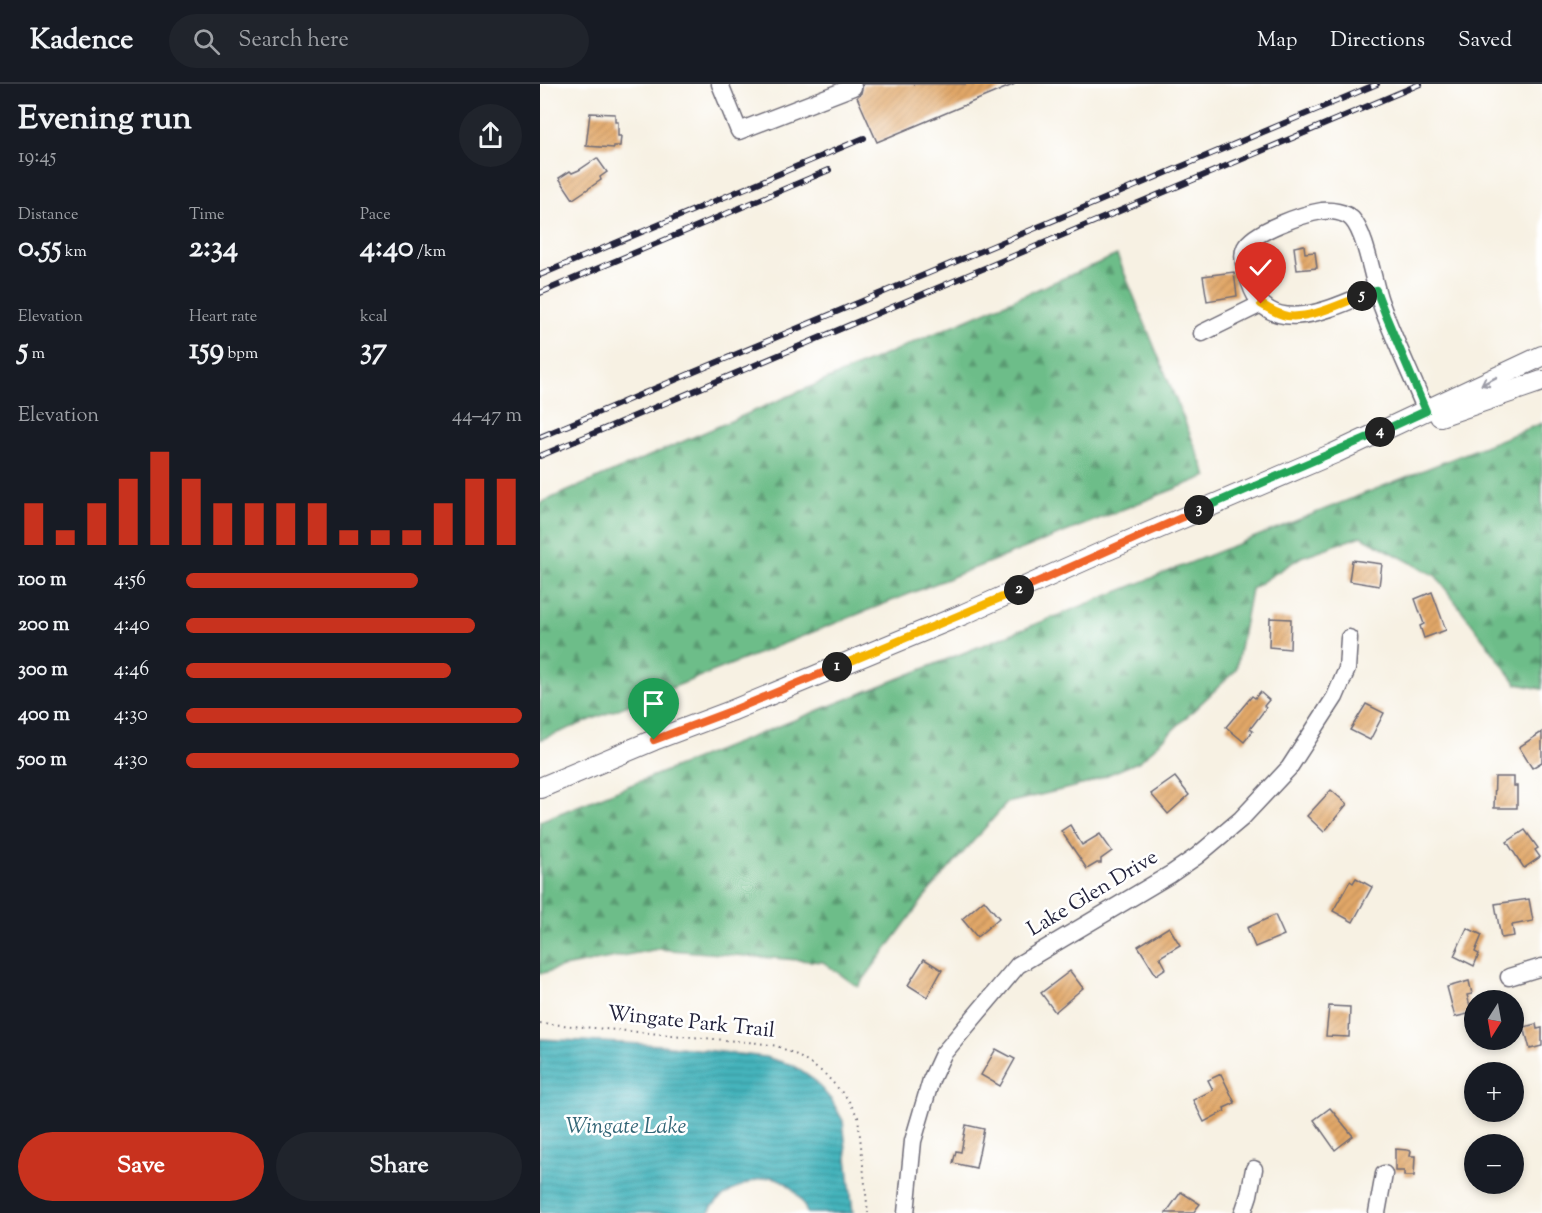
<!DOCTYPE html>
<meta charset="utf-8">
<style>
:root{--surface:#171b24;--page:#20242c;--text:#f1f3f6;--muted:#9ea1a6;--line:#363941;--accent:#c8321e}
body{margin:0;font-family:"Sorts Mill Goudy",serif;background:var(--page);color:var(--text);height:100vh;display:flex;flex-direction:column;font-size:22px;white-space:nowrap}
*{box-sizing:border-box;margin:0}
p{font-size:20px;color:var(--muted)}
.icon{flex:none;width:33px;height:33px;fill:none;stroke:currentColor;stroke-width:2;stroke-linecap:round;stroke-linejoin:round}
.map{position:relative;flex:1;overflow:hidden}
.details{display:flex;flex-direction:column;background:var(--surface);width:540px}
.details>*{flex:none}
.needle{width:39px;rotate:191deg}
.fabs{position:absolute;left:924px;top:906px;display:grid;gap:12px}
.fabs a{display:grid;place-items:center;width:60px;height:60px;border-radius:50%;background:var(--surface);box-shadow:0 3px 9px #0003;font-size:30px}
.pin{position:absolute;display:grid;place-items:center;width:51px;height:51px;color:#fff;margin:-62px -26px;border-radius:50% 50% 50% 0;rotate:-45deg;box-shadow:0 0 6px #0007}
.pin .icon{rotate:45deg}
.km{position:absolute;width:30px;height:30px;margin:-15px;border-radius:50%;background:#222;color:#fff;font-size:16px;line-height:30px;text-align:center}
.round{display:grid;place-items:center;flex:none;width:63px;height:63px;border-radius:32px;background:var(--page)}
.head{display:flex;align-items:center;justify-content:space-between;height:102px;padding:0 18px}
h1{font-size:33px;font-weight:700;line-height:45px}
.metrics{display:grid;grid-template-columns:repeat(3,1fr);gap:9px;height:102px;padding:6px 18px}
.metrics div{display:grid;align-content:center}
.metrics b{font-size:30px;font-weight:700}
.metrics small{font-size:16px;font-weight:400}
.metrics p{font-size:16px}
.chart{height:168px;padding:12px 18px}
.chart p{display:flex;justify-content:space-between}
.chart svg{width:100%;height:108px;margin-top:6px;stroke:var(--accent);stroke-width:6}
.cta{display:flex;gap:12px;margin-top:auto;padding:12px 18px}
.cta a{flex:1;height:69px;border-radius:36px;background:var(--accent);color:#fff;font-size:24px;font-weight:700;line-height:69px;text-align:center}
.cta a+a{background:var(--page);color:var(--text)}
ul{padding:0 18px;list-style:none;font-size:20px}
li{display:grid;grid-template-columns:96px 72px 1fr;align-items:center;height:45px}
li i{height:15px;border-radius:8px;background:var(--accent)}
header{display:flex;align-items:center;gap:36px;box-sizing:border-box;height:84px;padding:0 30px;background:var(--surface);border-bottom:2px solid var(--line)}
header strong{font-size:28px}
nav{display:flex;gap:33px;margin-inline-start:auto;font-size:21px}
.search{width:420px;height:54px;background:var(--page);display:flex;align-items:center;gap:15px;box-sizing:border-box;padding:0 21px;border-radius:33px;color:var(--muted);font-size:22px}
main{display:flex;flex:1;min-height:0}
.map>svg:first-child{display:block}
.forest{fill:url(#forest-firs);stroke:#487062;stroke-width:1.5}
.water{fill:url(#water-rules);stroke:#336b7c;stroke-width:1.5}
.building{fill:url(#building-hatch)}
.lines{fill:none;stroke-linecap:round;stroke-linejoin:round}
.minor-casing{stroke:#6d6a76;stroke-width:19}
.major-casing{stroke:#6d6a76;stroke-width:22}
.path{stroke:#6d6a76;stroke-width:2;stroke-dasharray:1.5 4.5;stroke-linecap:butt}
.minor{stroke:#fff;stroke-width:16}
.major{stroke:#fff;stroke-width:20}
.rail-casing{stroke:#22223b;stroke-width:6}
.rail{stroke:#fff;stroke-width:4;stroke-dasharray:11;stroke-linecap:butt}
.oneway{stroke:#9c9ca7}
.split-1-casing{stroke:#fff;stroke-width:12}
.split-2-casing{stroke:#fff;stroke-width:12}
.split-3-casing{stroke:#fff;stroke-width:12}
.split-4-casing{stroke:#fff;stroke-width:12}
.split-5-casing{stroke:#fff;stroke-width:12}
.split-6-casing{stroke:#fff;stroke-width:12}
.split-1{stroke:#f0652b;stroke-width:8}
.split-2{stroke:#f5b400;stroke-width:8}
.split-3{stroke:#f0652b;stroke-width:8}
.split-4{stroke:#22a559;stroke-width:8}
.split-5{stroke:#22a559;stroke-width:8}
.split-6{stroke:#f5b400;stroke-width:8}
.labels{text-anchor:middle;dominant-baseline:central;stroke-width:5;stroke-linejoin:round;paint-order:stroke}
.street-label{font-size:21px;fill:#22223b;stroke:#fff}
.water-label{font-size:22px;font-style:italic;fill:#316475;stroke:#fff}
</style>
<header>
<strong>Kadence</strong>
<div class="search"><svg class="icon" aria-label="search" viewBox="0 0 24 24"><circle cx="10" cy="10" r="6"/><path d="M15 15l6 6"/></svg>Search here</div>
<nav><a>Map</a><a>Directions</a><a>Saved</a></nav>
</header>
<main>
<section class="details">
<div class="head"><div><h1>Evening run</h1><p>19:45</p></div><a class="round"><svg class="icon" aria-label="share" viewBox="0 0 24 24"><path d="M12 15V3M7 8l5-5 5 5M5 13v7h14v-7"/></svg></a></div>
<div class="metrics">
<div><p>Distance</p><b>0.55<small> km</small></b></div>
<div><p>Time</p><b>2:34</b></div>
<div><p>Pace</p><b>4:40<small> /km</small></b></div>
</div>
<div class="metrics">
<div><p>Elevation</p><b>5<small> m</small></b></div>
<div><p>Heart rate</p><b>159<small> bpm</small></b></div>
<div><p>kcal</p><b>37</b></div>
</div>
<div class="chart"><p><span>Elevation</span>44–47 m</p>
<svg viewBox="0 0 160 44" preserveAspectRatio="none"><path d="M5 44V27M15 44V38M25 44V27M35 44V17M45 44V6M55 44V17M65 44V27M75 44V27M85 44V27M95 44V27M105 44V38M115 44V38M125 44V38M135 44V27M145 44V17M155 44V17"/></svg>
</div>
<ul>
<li><b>100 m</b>4:56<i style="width:69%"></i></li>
<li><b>200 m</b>4:40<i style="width:86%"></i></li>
<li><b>300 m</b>4:46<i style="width:79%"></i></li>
<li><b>400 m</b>4:30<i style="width:100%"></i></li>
<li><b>500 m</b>4:30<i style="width:99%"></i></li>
</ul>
<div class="cta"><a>Save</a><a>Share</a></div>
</section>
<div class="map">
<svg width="1002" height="1129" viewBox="0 0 1002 1129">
<defs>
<pattern id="forest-firs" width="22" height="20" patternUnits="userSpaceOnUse" patternTransform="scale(1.5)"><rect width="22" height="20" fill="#6dbd89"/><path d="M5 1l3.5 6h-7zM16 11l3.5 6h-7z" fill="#599971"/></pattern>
<pattern id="water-rules" width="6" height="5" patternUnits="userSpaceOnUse" patternTransform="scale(1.5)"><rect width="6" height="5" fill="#44b4bc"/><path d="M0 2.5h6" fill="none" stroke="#38929a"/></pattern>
<pattern id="building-hatch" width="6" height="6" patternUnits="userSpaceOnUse" patternTransform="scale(1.5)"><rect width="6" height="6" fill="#e1a767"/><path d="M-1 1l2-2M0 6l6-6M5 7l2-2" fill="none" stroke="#c18f5a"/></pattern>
</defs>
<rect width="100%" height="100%" fill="#fff"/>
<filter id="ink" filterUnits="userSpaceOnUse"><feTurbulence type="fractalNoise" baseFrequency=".0167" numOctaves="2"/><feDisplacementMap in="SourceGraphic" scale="12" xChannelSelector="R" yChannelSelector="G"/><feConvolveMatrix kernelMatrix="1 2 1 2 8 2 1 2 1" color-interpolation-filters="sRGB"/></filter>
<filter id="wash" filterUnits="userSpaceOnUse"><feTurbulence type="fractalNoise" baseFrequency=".008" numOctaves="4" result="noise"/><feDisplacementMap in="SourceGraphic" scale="24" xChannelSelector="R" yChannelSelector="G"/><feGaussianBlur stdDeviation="1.35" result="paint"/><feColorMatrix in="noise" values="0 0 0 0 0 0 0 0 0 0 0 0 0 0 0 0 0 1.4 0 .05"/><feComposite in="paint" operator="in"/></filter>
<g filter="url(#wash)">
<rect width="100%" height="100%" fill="#f7f1e3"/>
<!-- forest -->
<g class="forest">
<path d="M577,171L667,392L0,656V419Z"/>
<path d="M1002,339V605L977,600L896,492L821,452L761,473L711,505L696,586L600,677L546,700L467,719L390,806L318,903L283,878L118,865L23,883L0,890V737Z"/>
</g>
<!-- water -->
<path class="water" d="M0,955L121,961L225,973L252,981L274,996L292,1017L303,1037L313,1129H267C262,1115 251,1099 236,1094C221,1089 172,1113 169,1129H0Z"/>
<g id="blocks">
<!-- building -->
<g class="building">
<path d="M323,0H475L337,58L317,13L321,9Z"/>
<path d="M50,29L75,30V38H78V52H81L80,62H74V64L46,62Z"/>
<path d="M57,74L67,88L60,93L61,96L33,115L19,94L30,87L32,89L39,86Z"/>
<path d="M764,161L765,169L775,168L777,184L757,186L754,163Z"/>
<path d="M694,188L697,212L667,217L663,192Z"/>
<path d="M812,476L842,480L839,502L809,497Z"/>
<path d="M892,508L906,546L884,554L880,542L884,540L875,515Z"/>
<path d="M730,534L751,535L750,565L729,563Z"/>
<path d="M720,608L729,616L724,622L726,624L710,645L713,647L704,658L686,643L712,612L715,614Z"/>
<path d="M826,620L844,629L830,656L810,646Z"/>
<path d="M1002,648V678L992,684L979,663Z"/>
<path d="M635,693L649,711L628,730L611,710Z"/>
<path d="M955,693H974V702H977V724H954Z"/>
<path d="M791,706L807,720L784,748L767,732Z"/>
<path d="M530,741L542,761L560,750L572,767L561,775V779H557L547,785L521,747Z"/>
<path d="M985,746L998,764L995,766L1000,773L984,784L967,758Z"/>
<path d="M816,794L832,803L813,838L793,827L810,797L813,799Z"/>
<path d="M989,815L993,837L972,841L974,852L961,854L955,820Z"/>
<path d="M444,816L459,834L437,853L422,835Z"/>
<path d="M735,831L744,851L715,863L707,844Z"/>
<path d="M629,843L640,861L620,873L626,884L616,891L598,862Z"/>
<path d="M927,844L942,851L935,868L939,870L934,882L914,872Z"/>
<path d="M384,875L402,886L387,913L368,901Z"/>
<path d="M530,887L543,904L515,928L501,909Z"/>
<path d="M929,897L932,910L927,911L932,929L915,933L907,903Z"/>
<path d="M789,922L810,923L809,953L786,952Z"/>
<path d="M996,940L997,945L1002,944V962L990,965L984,943Z"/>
<path d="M456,965L475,975L460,1002L441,991Z"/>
<path d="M681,990L695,1019L684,1024L685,1027L664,1038L653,1016L673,1006L668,996Z"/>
<path d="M790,1024L813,1052L795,1066L774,1036Z"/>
<path d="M426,1041L444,1045L436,1084L413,1079L416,1067L421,1068Z"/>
<path d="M855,1065L867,1066L871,1067L870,1072H875L874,1092H864V1087H855Z"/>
<path d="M641,1108L660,1120L653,1129H626Z"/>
</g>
</g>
</g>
<g filter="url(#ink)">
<use href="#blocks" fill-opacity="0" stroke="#6d6a76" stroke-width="1.5"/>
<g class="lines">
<!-- minor casing -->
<g class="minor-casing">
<g id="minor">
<path d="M180,0L199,47L313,3"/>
<path d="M836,206C798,221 729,259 710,199C707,189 700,174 705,164C713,147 764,130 782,127C791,126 805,128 812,135C826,150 833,197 840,217C853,254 871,290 886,327"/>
<path d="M662,249L721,220"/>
<path d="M969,893L1002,883"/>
<path d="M366,1129L373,1057L391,996L403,970L478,881L631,790L657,772L701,735L749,684L795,613L807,585L809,554"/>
<path d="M703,1129L709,1111L714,1085"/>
<path d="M837,1129L844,1090"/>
</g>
</g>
<!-- major casing -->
<g class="major-casing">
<g id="major">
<path d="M900,332L1002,297"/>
<path d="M0,704L114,656L191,627L424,530L563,468L795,369L1002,272"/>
</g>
</g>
<!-- path -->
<path class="path" d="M0,939L218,959L237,962L255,970L284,989L307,1014L318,1033L328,1129"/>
<!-- minor -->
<use href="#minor" class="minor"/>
<!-- major -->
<use href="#major" class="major"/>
<!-- rail casing -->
<g class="rail-casing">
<g id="rail">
<path d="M0,191L324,54"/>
<path d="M0,209L289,86"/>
<path d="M0,353L837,0"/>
<path d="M0,372L880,0"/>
</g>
</g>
<!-- rail -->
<use href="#rail" class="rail"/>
</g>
<!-- one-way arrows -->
<defs><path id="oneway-shaft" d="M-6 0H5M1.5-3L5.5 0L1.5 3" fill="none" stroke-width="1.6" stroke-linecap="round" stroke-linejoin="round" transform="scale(1.5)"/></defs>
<use class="oneway" href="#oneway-shaft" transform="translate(949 297) rotate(153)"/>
</g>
<g class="lines" filter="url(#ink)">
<!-- split-1 casing -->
<g class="split-1-casing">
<path id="split-1" d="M114,656L191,627L297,583"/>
</g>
<!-- split-2 casing -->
<g class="split-2-casing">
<path id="split-2" d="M297,583L479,506"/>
</g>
<!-- split-3 casing -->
<g class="split-3-casing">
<path id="split-3" d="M479,506L659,426"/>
</g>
<!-- split-4 casing -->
<g class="split-4-casing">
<path id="split-4" d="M659,426L840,348"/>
</g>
<!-- split-5 casing -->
<g class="split-5-casing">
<path id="split-5" d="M822,212L836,206L846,232L886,327L840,348"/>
</g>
<!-- split-6 casing -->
<g class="split-6-casing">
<path id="split-6" d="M721,220C729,225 737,230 747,232C772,235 799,220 822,212"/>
</g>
<!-- split-1 -->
<use href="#split-1" class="split-1"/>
<!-- split-2 -->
<use href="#split-2" class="split-2"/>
<!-- split-3 -->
<use href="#split-3" class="split-3"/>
<!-- split-4 -->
<use href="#split-4" class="split-4"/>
<!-- split-5 -->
<use href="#split-5" class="split-5"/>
<!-- split-6 -->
<use href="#split-6" class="split-6"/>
</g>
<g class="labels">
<!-- street labels -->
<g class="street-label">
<text transform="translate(553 810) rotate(-31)">Lake Glen Drive</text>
<text transform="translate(151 939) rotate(6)">Wingate Park Trail</text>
</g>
<!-- water labels -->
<g class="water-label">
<text x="86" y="1044">Wingate Lake</text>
</g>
</g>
</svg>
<div class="fabs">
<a><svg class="needle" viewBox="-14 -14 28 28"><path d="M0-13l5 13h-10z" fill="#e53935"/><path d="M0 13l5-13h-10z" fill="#9ea1a6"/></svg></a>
<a>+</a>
<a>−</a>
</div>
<div class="pin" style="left:114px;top:656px;background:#1e9e55"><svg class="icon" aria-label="arrive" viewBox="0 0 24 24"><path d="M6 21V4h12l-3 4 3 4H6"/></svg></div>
<div class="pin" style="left:721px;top:220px;background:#d93025"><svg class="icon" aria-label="check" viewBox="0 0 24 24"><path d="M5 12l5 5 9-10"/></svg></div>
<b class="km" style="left:297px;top:583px">1</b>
<b class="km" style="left:479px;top:506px">2</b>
<b class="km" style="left:659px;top:426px">3</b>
<b class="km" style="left:840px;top:348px">4</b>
<b class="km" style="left:822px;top:212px">5</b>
</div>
</main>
